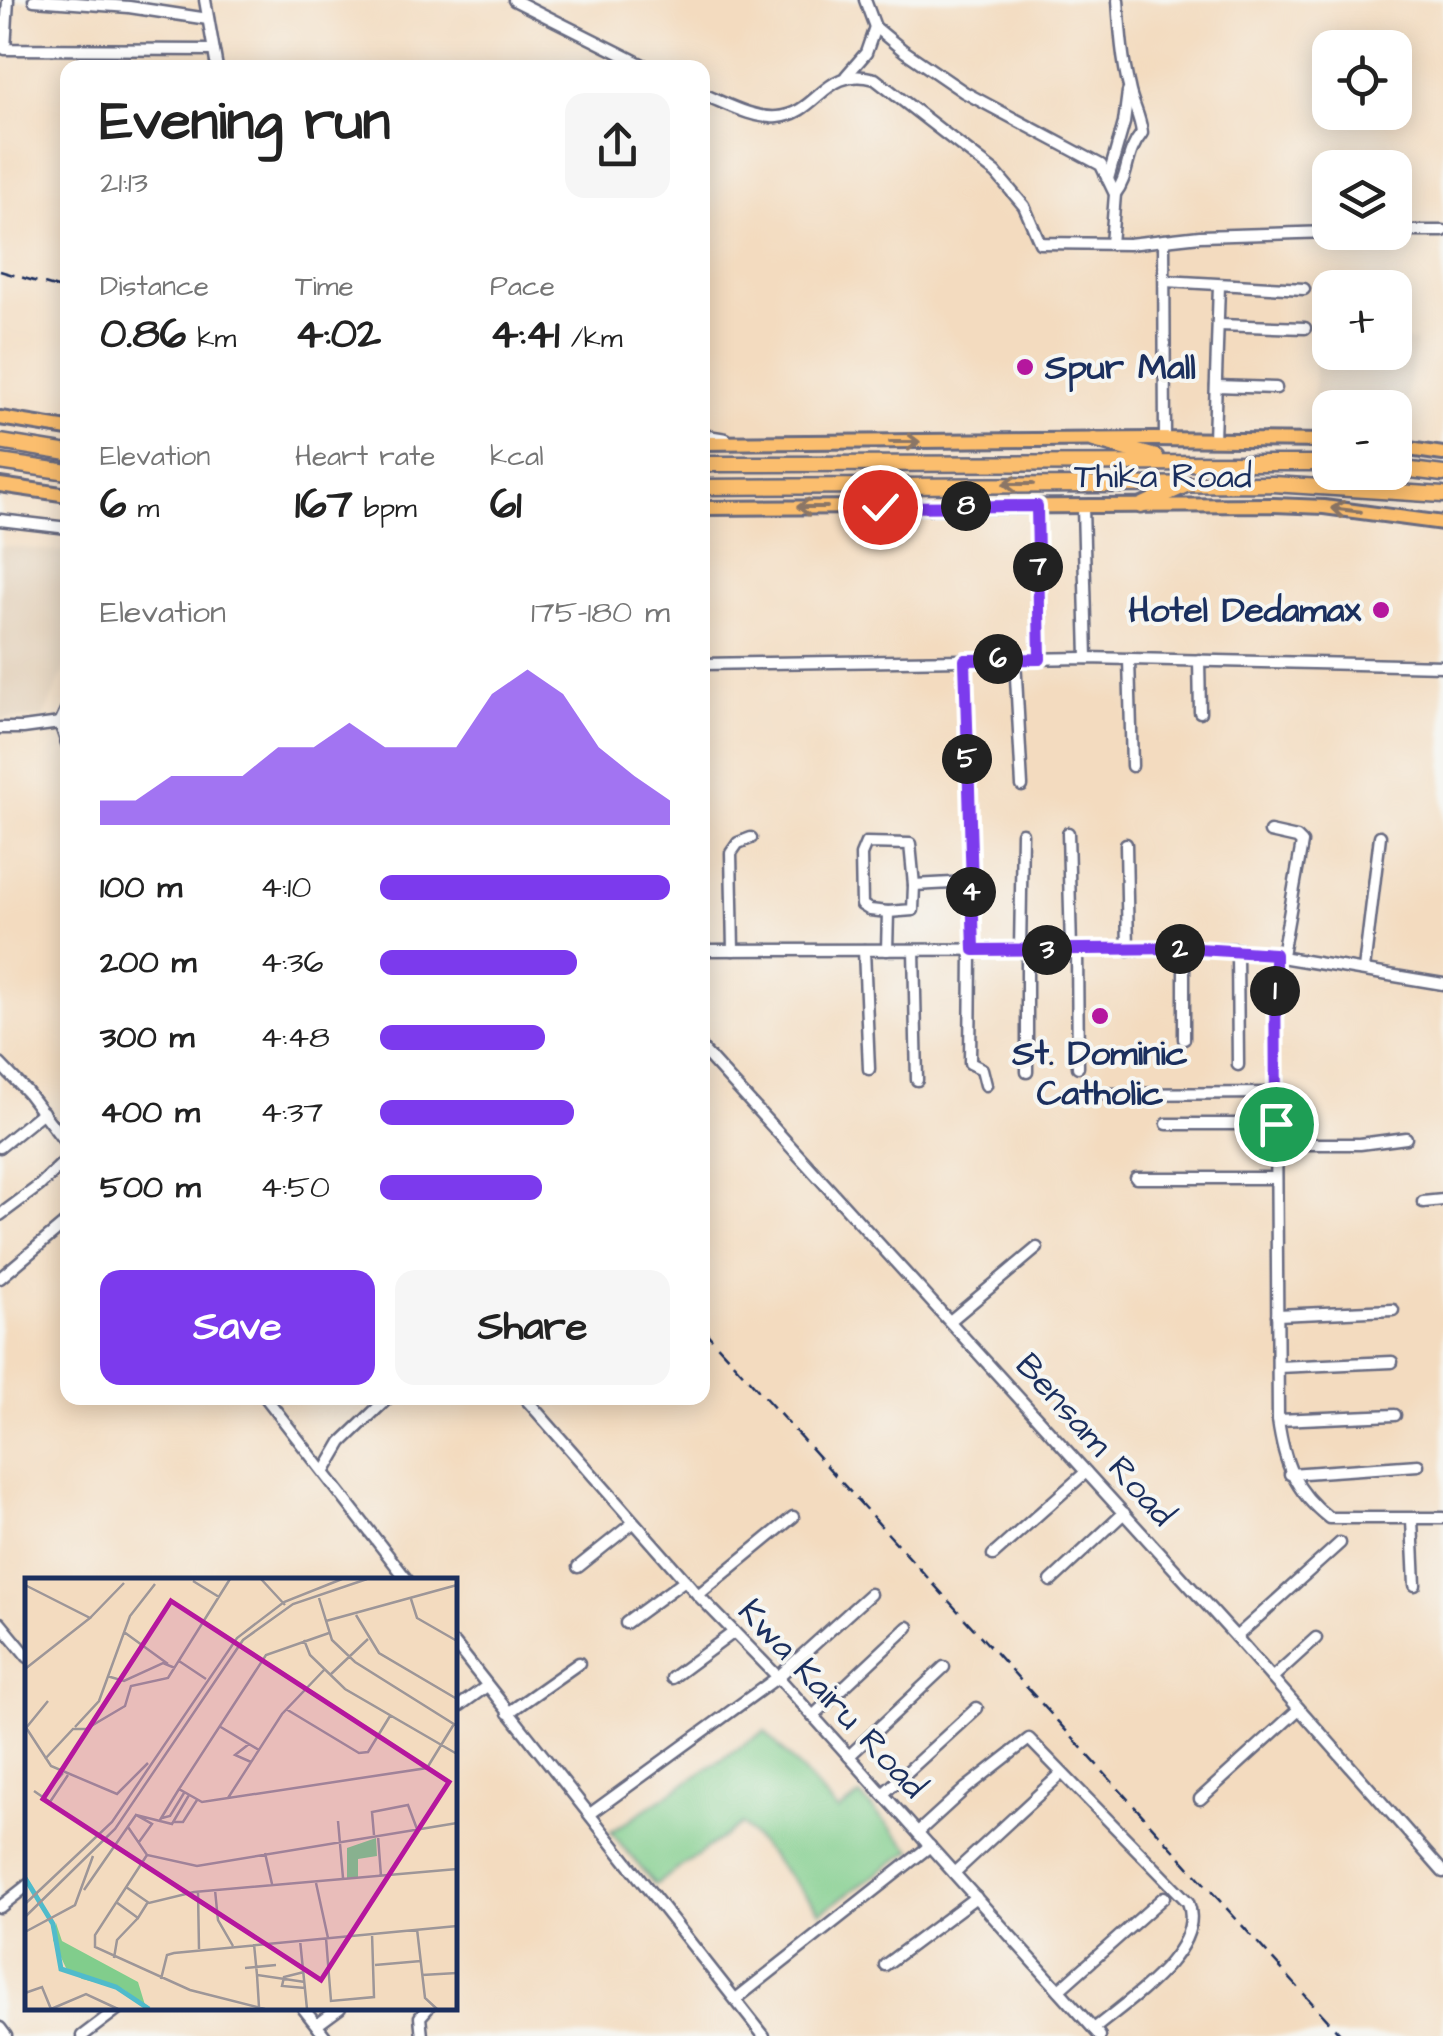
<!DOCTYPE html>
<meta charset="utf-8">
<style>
:root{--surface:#fff;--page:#f6f6f6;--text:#222;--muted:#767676;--accent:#7c3aed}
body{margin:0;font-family:"Architects Daughter",sans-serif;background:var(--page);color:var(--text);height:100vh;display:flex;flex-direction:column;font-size:38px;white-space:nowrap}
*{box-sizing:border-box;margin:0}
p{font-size:32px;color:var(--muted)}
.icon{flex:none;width:55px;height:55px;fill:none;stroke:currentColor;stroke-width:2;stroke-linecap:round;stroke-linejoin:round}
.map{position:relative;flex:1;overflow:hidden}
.side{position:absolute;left:60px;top:60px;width:650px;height:1345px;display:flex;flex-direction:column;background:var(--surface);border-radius:20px;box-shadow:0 5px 25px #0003}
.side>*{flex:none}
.buttons{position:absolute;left:1312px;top:30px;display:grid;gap:20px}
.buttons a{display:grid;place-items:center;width:100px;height:100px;border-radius:20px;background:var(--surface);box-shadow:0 5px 25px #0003;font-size:50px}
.pin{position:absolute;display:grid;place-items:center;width:85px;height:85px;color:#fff;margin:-42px;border:5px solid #fff;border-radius:50%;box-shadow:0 2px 10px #0007}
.km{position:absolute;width:50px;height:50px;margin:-25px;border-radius:50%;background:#222;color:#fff;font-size:28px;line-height:50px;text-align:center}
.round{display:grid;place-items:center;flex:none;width:105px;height:105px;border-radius:20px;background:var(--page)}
.summary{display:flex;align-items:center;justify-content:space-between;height:170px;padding:0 40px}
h1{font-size:55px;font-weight:800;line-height:75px}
.metrics{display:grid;grid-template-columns:repeat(3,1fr);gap:15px;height:170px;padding:10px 40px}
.metrics div{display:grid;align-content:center}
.metrics b{font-size:42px;font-weight:800}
.metrics small{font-size:28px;font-weight:400}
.metrics p{font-size:28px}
.chart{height:280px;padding:20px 40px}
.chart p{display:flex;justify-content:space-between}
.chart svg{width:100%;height:180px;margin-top:10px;fill:var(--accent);opacity:.7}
.cta{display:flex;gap:20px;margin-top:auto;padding:20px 40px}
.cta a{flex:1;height:115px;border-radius:20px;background:var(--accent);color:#fff;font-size:40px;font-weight:800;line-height:115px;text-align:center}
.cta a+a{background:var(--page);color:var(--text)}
ul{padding:0 40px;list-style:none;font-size:32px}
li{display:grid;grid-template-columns:160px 120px 1fr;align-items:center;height:75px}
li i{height:25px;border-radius:12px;background:var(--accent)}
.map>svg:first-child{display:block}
.built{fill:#e1cdb5}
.green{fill:#81cd8c;stroke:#4e7e75;stroke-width:2.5}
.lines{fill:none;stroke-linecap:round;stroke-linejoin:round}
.minor-casing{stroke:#676b80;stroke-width:15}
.major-casing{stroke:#676b80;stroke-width:18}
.highway-casing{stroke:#676b80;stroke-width:19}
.minor{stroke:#fff;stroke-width:10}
.major{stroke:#fbbe6e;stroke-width:12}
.highway{stroke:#fbbe6e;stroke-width:14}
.rail{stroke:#1b2f5e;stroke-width:2.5;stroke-dasharray:15 8;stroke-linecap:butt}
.oneway{stroke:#8b7666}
.route-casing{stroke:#fff;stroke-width:20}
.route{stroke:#7c3aed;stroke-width:12}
.poi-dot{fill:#b5179e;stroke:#f6f6f2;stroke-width:4}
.labels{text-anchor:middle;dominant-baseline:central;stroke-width:8;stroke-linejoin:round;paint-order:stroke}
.poi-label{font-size:35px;font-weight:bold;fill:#1b2f5e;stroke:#f6f6f2;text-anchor:start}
.street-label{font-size:35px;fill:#1b2f5e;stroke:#f6f6f2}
.inset-river{fill:none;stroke:#50bbcb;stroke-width:5}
.inset-road{fill:none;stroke:#9d9698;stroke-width:2.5}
.view{fill:#b5179e;fill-opacity:0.15;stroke:#b5179e;stroke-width:5}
.inset-edge{fill:none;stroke:#1b2f5e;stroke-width:5}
</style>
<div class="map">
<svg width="1443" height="2036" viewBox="0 0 1443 2036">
<rect width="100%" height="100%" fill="#f6f6f2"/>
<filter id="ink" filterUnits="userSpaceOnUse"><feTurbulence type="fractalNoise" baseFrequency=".01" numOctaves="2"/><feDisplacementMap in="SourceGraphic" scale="20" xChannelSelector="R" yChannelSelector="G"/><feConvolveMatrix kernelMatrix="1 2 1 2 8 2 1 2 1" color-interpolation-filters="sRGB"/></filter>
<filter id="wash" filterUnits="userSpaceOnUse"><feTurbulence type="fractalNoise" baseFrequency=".0048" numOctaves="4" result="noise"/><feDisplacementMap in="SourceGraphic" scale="40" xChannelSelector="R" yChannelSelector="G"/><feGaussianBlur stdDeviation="2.25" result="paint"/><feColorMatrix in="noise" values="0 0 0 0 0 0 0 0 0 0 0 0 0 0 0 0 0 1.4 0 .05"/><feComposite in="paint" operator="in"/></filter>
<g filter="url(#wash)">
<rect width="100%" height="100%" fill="#f3dbbf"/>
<!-- built -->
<g class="built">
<path d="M1317,324L1330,326V352H1395V338L1416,342L1403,422L1395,421V408H1330V413L1313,411Z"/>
<path d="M0,546L67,552V664L43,719H0Z"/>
</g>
<!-- green -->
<path class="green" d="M765,1731L838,1811L860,1796L912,1850L821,1912L742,1824L655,1885L611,1832Z"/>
</g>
<g filter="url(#ink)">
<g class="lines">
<!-- minor casing -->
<g class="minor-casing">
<g id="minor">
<path d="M8,0L5,49L213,50"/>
<path d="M34,0L129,7L208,19"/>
<path d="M205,0L217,68"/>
<path d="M514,0L649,68"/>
<path d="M865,0L875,27L904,51L964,92L1101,165L1115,194L1111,244"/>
<path d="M846,76L866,53L875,27"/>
<path d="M702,94C725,103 753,119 777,117C819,114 824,65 875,79L996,173L1024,206L1040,243L1129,244L1200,236L1330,232"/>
<path d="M1108,179L1124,123L1128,92"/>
<path d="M1115,194C1130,175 1124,155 1142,133C1140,115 1132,104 1129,87C1122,60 1120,28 1118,0"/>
<path d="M1395,231H1443"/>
<path d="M1164,240L1165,439"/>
<path d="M1165,281L1304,289"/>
<path d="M1219,325L1305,328"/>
<path d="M1216,386L1276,388"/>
<path d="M702,435L726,439"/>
<path d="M1214,440L1219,285"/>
<path d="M1037,506L1039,659"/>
<path d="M1083,507L1087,658"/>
<path d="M0,520L68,528"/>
<path d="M1015,659L1022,786"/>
<path d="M1129,659L1132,766"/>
<path d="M965,660L974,950"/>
<path d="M1199,660L1200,712"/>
<path d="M702,664L1087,658L1443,666"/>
<path d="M68,706L60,723L68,746"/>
<path d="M0,728H23L60,723"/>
<path d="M1270,832L1297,838L1302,843L1282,955"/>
<path d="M1068,833L1071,950"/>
<path d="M1126,844L1128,951"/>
<path d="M888,912L913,910L914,885"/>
<path d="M702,950L1233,949L1443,984"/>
<path d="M733,950L731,853L738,843L751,838"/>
<path d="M864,950L869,1069"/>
<path d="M887,950L888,912L870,910L862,905L861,855L866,843L910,844L914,885L971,882"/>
<path d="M914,950L917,1080"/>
<path d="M971,950L970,1063L982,1069L986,1085"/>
<path d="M1020,950L1022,833"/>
<path d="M1027,950V1072"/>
<path d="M1077,950L1078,1067"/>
<path d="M1237,950L1238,1065"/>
<path d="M1275,954L1278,1420C1284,1462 1294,1491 1329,1518H1443"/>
<path d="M1364,969L1380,836"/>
<path d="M1184,1039V948"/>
<path d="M702,1049L1236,1637L1443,1872"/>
<path d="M0,1064L27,1092L68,1146"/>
<path d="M1106,1094L1276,1093"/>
<path d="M1167,1124H1276"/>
<path d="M1276,1144H1360L1406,1138"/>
<path d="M0,1147L43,1112"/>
<path d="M1136,1178H1276"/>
<path d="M1423,1202L1443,1200"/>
<path d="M0,1215L39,1186L68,1158"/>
<path d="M0,1278L68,1221"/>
<path d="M1277,1315L1393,1310"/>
<path d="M950,1321L1037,1248"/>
<path d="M1278,1367L1392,1362"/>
<path d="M266,1398L408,1581"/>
<path d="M525,1398L698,1595L778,1677L1100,2036"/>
<path d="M1278,1420L1395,1415"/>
<path d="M325,1471L342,1442L388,1398"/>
<path d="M1290,1474L1418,1465"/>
<path d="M1412,1520L1415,1585"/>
<path d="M993,1555L1086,1472"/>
<path d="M578,1567L633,1523"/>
<path d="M1051,1581L1124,1513"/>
<path d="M698,1595L793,1517"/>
<path d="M0,1623L28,1657"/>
<path d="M626,1623L685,1580"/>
<path d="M1236,1637L1340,1543"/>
<path d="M455,1644L764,2036"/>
<path d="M672,1678L734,1632"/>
<path d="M1272,1678L1316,1638"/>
<path d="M455,1709L487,1686"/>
<path d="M508,1713L579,1663"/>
<path d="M813,1716L908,1627"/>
<path d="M849,1756L944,1667"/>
<path d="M883,1794L977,1708"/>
<path d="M1200,1799L1299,1709"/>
<path d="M590,1814L778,1677L870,1594"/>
<path d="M918,1832L965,1789L1029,1739L1188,1902C1207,1950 1126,2002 1094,2029"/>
<path d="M954,1873L1061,1774"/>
<path d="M0,1907L28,1885"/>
<path d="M885,1965L976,1897"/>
<path d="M1059,1990L1164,1897"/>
<path d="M736,1999L930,1846"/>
<path d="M303,2008L325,2036"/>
<path d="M317,2025L340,2008"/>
<path d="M0,2028L6,2036"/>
<path d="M82,2036L119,2008"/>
<path d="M422,2036L420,2017L428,2008"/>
</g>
</g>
<!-- major casing -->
<g class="major-casing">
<g id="major">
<path d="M0,418L68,429"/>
<path d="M702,443L1154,439L1330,441"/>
<path d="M1395,447L1443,454"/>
<path d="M0,485L68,495"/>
<path d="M702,508L1274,505L1324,507L1443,523"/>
</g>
</g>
<!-- highway casing -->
<g class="highway-casing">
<g id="highway">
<path d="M1094,440L1156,457"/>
<path d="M0,442L68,453"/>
<path d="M0,462L68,472"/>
<path d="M702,464L1330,463"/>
<path d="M1395,468L1443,474"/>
<path d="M702,487L1273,484L1443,495"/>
<path d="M1141,506L1184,486"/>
</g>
</g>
<!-- minor -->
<use href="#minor" class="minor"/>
<!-- major -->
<use href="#major" class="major"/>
<!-- highway -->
<use href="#highway" class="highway"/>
<!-- rail -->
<g class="rail">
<path d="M0,271L68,291"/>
<path d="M702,1328L1342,2036"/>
</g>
</g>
<!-- one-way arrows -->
<defs><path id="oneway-shaft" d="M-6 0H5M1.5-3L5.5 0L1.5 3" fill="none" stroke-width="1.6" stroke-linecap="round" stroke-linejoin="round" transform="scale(2.5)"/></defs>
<g class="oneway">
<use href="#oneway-shaft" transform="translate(905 442)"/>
<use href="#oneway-shaft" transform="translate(1018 484) rotate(180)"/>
<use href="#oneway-shaft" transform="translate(812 507) rotate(180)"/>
<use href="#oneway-shaft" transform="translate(1346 510) rotate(-173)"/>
</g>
</g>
<g class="lines" filter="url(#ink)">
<!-- route casing -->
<g class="route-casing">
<path id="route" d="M880,507L1037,506L1040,659L965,660L974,950L1184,948L1275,954L1276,1124"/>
</g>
<!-- route -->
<use href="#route" class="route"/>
</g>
<!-- markers -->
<g class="poi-dot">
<circle cx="1025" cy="367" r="10"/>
<circle cx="1381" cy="610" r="10"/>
<circle cx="1100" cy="1016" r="10"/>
</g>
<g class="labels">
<!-- poi labels -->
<g class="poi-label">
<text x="1045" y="367">Spur Mall</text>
<text x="1361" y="610" text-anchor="end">Hotel Dedamax</text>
<text x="1100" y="1053" text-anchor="middle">St. Dominic<tspan x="1100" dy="40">Catholic</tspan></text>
</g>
<!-- street labels -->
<g class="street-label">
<text x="1163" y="476">Thika Road</text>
<text transform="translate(1095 1440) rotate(48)">Bensam Road</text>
<text transform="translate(832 1699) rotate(47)">Kwa Kairu Road</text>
</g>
</g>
<!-- overview -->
<g transform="translate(25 1578)">
<rect width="432" height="432" fill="#f3dbbf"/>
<path d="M351,260L352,278L333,281V299L322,300V270ZM31,345L37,363L113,404L120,427L98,411L57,401L41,390L28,362Z" fill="#81cd8c"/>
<path class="inset-river" d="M0,300L28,346L36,391L91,409L124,431"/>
<path class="inset-road" d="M236,1L260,27M168,3L194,19M0,7L65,40L0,91M294,20L307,62L330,84L432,148M386,21L392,40L432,63M331,37L354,75L432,121M65,40L99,5M301,43L432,7M99,54L143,86M304,55L241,77L154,211L177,224L402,190L429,146M279,62L285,77L320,111L432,176M154,83L181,101M305,97L343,61M82,98L99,103L138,85L150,90M261,131L334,175L343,174L365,138M0,148L26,188L92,216L123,185M194,148L234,172M50,149L74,123L105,38L130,6M1,150L23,123M224,166L210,177L226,184M20,181L48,151H61L100,128L106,108L143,100L205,1M9,213L25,224L43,197M17,219L38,195M203,220L257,136L299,92M111,237L147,246L164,217M137,240L145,238L159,215M135,242L154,211M313,243L318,300M149,244H158L172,222M103,249L122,277L172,288L432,245M349,257L347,234L383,227L392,251M353,258L356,298M240,275L247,306M122,277L70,357V369L165,412L240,431M291,305L303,360M101,309L124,325L169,314L432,291M59,312L111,237L127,246L114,264M190,312L193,342L208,368M173,314L174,371M91,324L113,340L123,324M0,326L87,244L212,60L259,24L317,1M0,339L90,251L218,62L268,26L342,1M392,351L400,420L412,431M0,354L50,327L68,278M301,360L306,423L349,419L347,355M275,362L282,431M229,366L232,397L280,404M89,380L92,362L113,340M350,387L396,383M220,390L251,387M279,394L259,399L257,408L280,410M232,397L234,429M397,397L432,395M136,401L142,377L149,375L432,348M0,415L17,409L26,431L61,416L93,431"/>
<path class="view" d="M146,23L424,204L296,402L18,221Z"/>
<rect width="432" height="432" class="inset-edge"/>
</g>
</svg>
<div class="buttons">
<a><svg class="icon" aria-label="locate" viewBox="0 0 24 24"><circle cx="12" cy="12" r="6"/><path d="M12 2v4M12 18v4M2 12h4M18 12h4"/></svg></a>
<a><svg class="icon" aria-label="layers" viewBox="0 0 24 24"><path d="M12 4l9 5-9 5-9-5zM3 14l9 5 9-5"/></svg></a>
<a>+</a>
<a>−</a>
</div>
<div class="pin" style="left:1276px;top:1124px;background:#1e9e55"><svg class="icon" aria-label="arrive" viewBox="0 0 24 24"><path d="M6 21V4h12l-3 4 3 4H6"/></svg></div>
<div class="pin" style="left:880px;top:507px;background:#d93025"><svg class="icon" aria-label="check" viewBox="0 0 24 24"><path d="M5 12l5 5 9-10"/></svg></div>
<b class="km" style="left:1275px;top:991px">1</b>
<b class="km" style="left:1180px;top:949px">2</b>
<b class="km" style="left:1047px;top:950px">3</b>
<b class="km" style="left:971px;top:892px">4</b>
<b class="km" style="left:967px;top:759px">5</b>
<b class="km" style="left:998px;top:659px">6</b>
<b class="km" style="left:1038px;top:567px">7</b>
<b class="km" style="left:966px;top:506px">8</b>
<section class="side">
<div class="summary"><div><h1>Evening run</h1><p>21:13</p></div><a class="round"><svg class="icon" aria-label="share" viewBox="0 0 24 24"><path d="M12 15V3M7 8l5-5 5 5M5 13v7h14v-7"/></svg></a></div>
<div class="metrics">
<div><p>Distance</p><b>0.86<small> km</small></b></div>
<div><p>Time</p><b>4:02</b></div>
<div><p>Pace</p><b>4:41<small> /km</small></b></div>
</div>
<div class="metrics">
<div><p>Elevation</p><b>6<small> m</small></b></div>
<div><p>Heart rate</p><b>167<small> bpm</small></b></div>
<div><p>kcal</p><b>61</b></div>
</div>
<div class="chart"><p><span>Elevation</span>175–180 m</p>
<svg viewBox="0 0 160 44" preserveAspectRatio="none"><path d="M0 44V38L10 38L20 32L30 32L40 32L50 25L60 25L70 19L80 25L90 25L100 25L110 12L120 6L130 12L140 25L150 32L160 38V44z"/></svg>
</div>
<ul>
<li><b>100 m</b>4:10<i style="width:100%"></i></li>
<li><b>200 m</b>4:36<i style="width:68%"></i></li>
<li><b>300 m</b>4:48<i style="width:57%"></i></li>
<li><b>400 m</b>4:37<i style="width:67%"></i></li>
<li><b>500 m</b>4:50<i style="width:56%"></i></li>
</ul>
<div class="cta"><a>Save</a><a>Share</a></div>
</section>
</div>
